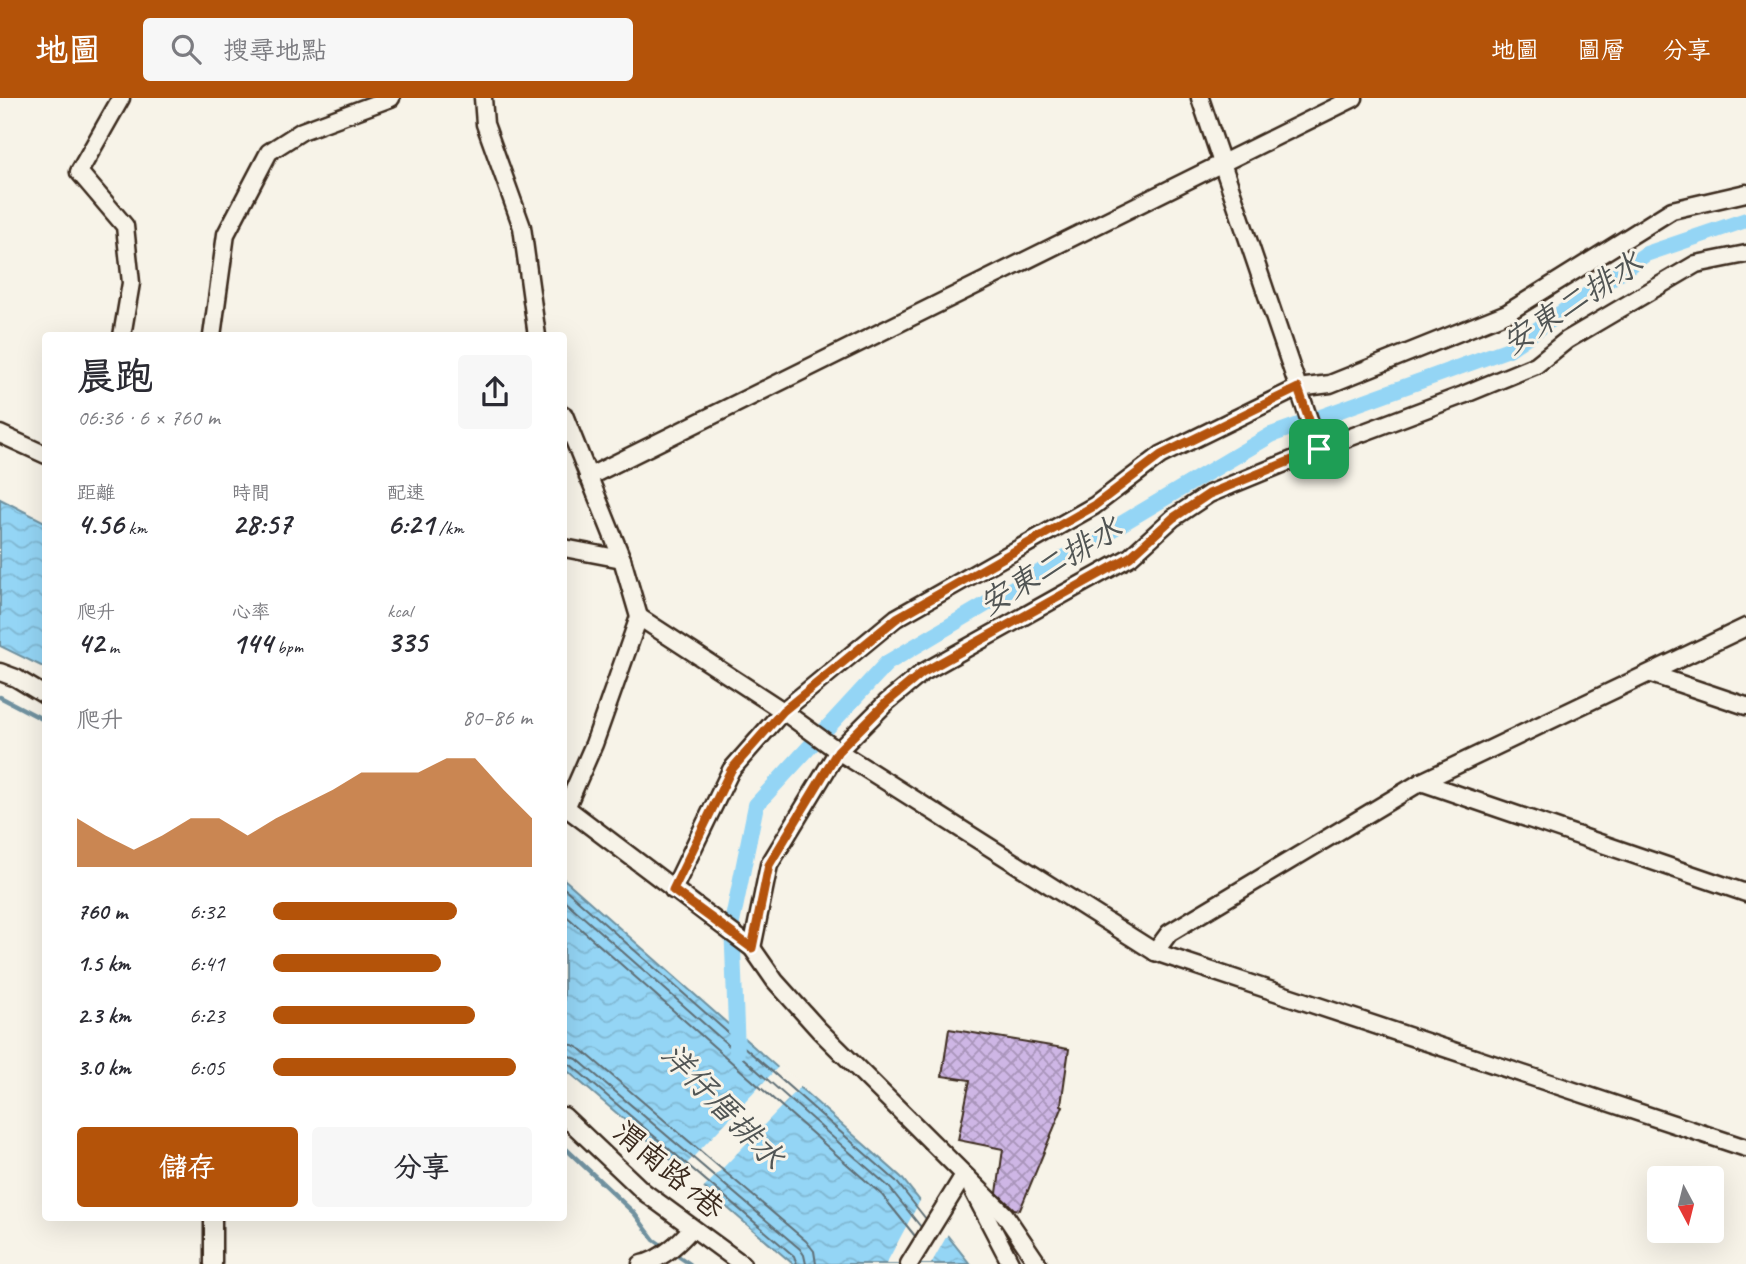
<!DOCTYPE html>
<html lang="zh-TW">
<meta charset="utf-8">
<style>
:root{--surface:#fff;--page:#f7f7f7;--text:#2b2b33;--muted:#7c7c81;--accent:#b45309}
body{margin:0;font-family:Caveat,"LXGW WenKai TC",sans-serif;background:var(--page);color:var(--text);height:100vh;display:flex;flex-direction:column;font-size:26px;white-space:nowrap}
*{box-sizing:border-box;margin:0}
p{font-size:23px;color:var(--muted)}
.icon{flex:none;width:38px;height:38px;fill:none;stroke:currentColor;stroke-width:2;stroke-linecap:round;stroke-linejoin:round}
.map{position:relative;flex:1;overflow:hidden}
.side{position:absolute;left:42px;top:234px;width:525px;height:889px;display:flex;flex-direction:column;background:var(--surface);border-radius:7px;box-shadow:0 7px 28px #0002}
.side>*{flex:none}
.needle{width:46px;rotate:173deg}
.buttons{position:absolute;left:1647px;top:1068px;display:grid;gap:14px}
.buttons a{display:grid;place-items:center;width:77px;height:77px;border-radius:7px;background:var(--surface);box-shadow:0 7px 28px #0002;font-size:35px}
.pin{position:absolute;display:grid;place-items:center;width:60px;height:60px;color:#fff;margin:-30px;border-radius:14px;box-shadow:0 4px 10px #0006}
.round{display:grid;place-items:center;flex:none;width:74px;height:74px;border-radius:7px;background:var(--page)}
.overview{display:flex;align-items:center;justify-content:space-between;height:119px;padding:0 35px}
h1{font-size:38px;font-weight:800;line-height:52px}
.stats{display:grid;grid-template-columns:repeat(3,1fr);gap:10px;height:119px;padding:7px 35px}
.stats div{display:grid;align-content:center}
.stats b{font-size:30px;font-weight:800}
.stats small{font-size:19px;font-weight:400}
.stats p{font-size:19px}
.chart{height:196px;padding:14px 35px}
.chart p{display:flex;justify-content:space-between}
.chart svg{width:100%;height:126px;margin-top:7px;fill:var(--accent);opacity:.7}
.cta{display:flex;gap:14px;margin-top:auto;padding:14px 35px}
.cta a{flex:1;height:80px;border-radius:7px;background:var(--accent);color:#fff;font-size:28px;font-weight:800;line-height:80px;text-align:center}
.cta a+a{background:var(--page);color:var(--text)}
ul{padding:0 35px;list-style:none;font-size:23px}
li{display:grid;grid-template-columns:112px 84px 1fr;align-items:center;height:52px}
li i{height:18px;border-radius:9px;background:var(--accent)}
header{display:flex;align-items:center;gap:42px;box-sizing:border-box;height:98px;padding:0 35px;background:var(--accent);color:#fff}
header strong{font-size:33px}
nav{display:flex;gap:38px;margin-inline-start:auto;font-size:24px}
.search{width:490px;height:63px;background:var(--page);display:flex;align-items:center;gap:18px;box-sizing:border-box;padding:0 24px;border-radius:7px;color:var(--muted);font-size:26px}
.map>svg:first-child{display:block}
.water{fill:url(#water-waves);stroke:#70919f;stroke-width:2}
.pier{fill:#f7f3e8}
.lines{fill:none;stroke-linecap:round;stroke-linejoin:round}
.shore{stroke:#5f6e74;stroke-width:2}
.stream{stroke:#70919f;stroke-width:4.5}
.canal{stroke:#94d5f5;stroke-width:16}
.building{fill:url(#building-cross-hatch);stroke:#3b2a1e;stroke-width:2}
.minor-casing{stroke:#3b2a1e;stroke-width:21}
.minor{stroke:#f7f3e8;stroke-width:16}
.route-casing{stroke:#fff;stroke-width:14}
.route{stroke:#b45309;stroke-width:9}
.labels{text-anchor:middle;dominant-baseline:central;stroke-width:6;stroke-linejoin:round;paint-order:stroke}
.street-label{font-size:30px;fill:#3b2a1e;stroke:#f7f3e8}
.water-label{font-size:32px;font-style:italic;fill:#515554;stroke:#f7f3e8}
</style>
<header>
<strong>地圖</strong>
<div class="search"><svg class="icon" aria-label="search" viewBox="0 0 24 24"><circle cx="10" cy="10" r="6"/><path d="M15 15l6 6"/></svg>搜尋地點</div>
<nav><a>地圖</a><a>圖層</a><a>分享</a></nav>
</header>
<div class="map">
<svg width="1746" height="1166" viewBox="0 0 1746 1166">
<defs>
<pattern id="water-waves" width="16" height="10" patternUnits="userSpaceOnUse" patternTransform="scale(1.75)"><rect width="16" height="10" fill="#94d5f5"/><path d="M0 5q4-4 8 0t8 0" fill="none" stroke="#80b7d2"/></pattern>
<pattern id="building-cross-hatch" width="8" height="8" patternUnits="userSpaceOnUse" patternTransform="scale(1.75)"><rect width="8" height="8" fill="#ceb6e5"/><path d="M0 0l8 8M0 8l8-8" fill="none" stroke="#a894b9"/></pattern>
</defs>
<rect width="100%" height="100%" fill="#f7f3e8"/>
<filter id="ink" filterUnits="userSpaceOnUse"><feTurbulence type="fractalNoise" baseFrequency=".0143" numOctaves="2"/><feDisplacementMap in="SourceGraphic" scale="14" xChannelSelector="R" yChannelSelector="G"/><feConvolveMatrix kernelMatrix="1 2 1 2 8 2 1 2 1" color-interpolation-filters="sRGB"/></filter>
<g filter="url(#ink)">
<!-- water -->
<g class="water">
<path d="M0,401L45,424V570L0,548Z"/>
<path d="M564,781L901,1079L970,1166H793L564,970Z"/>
</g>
<!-- pier -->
<g class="pier">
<path d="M780,967L802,987L701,1093L680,1073Z"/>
<path d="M922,1099L949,1134L931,1166H886Z"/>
</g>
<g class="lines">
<!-- shore -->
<g class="shore">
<path d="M564,790L896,1083L926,1121"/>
<path d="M564,802L889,1089L921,1129"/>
<path d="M564,816L882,1097L915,1138"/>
<path d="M564,946L573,947L582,952L806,1143L814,1153L816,1166"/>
<path d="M564,956L577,961L800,1151L804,1157L806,1166"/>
<path d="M564,965L571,967L794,1158L797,1166"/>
</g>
<!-- stream -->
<g class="stream">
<path d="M0,599L46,623"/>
<path d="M564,1049L634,1115L654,1142L690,1166"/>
</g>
<!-- canal -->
<path class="canal" d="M737,954L732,825L756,707L887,565L1271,337L1509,251L1646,156L1746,122"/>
</g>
<!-- building -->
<path class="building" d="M949,931L1069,951L1061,1007L1063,1008L1020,1112L1014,1111L997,1095L1003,1051L958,1042L970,982L942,978Z"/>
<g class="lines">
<!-- minor casing -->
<g class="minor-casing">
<g id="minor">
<path d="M121,0L79,74L125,128L131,185L122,238"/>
<path d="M483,0L485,26L522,129L537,238"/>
<path d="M1200,0L1319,351"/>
<path d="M212,238L226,136L269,54L302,33L391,0"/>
<path d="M564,317L622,461L639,519L594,646L566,710"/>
<path d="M0,336L46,357"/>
<path d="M588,379L1354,0"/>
<path d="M564,450L622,461"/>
<path d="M639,519L783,613L838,653L1155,854L1746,1050"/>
<path d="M0,574L16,580L46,598"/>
<path d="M1651,576L1746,608"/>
<path d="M1421,684L1746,795"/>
<path d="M564,708L752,850L775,883L819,932L1005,1117L1038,1166"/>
<path d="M673,792L731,672L783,613L896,520L1094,408L1161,357L1298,290L1330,286L1507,215L1672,112L1746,95"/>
<path d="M752,850L769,767L838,653L887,604L922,575L1130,459L1173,420L1209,396L1319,351L1463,297L1536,267L1567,242L1696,166L1746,156"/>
<path d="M1155,854L1169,835L1421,684L1746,529"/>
<path d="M564,1018L644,1094L742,1166"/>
<path d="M972,1091L1011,1166"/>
<path d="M213,1166V1120"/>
<path d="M641,1166C660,1163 680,1144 692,1130"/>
<path d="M909,1166L964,1077"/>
</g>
</g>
<!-- minor -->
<use href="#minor" class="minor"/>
</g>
</g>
<g class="lines" filter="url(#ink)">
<!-- route casing -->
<g class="route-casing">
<path id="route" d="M1298,290L1319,351L1209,396L1173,420L1130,459L922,575L887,604L838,653L769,767L752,850L673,792L731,672L783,613L897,520L1094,408L1161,357Z"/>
</g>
<!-- route -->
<use href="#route" class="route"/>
</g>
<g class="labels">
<!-- street labels -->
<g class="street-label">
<text transform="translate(669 1072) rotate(40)">渭南路1巷</text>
</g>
<!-- water labels -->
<g class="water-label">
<text transform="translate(1572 205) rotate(-33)">安東二排水</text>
<text transform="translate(1050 468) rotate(-31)">安東二排水</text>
<text transform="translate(723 1008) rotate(46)">洋仔厝排水</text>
</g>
</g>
</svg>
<div class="buttons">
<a><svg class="needle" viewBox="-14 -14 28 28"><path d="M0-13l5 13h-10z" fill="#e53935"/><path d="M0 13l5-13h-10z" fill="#7c7c81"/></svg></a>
</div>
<div class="pin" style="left:1319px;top:351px;background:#1e9e55"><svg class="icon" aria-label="arrive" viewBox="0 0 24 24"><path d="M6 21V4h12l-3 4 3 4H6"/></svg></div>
<section class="side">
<div class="overview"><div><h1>晨跑</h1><p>06:36 · 6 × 760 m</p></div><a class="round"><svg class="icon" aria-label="share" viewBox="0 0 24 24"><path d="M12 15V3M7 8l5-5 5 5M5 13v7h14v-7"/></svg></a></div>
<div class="stats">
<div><p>距離</p><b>4.56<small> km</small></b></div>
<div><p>時間</p><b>28:57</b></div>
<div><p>配速</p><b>6:21<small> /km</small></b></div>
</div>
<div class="stats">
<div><p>爬升</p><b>42<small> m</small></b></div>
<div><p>心率</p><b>144<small> bpm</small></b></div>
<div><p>kcal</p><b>335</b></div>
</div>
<div class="chart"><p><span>爬升</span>80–86 m</p>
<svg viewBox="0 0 160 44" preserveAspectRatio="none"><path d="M0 44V27L10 33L20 38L30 33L40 27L50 27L60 33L70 27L80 22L90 17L100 11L110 11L120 11L130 6L140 6L150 17L160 27V44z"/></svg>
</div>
<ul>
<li><b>760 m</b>6:32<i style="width:71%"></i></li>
<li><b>1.5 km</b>6:41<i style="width:65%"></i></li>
<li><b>2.3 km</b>6:23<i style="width:78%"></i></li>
<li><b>3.0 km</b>6:05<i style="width:94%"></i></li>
</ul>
<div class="cta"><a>儲存</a><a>分享</a></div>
</section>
</div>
